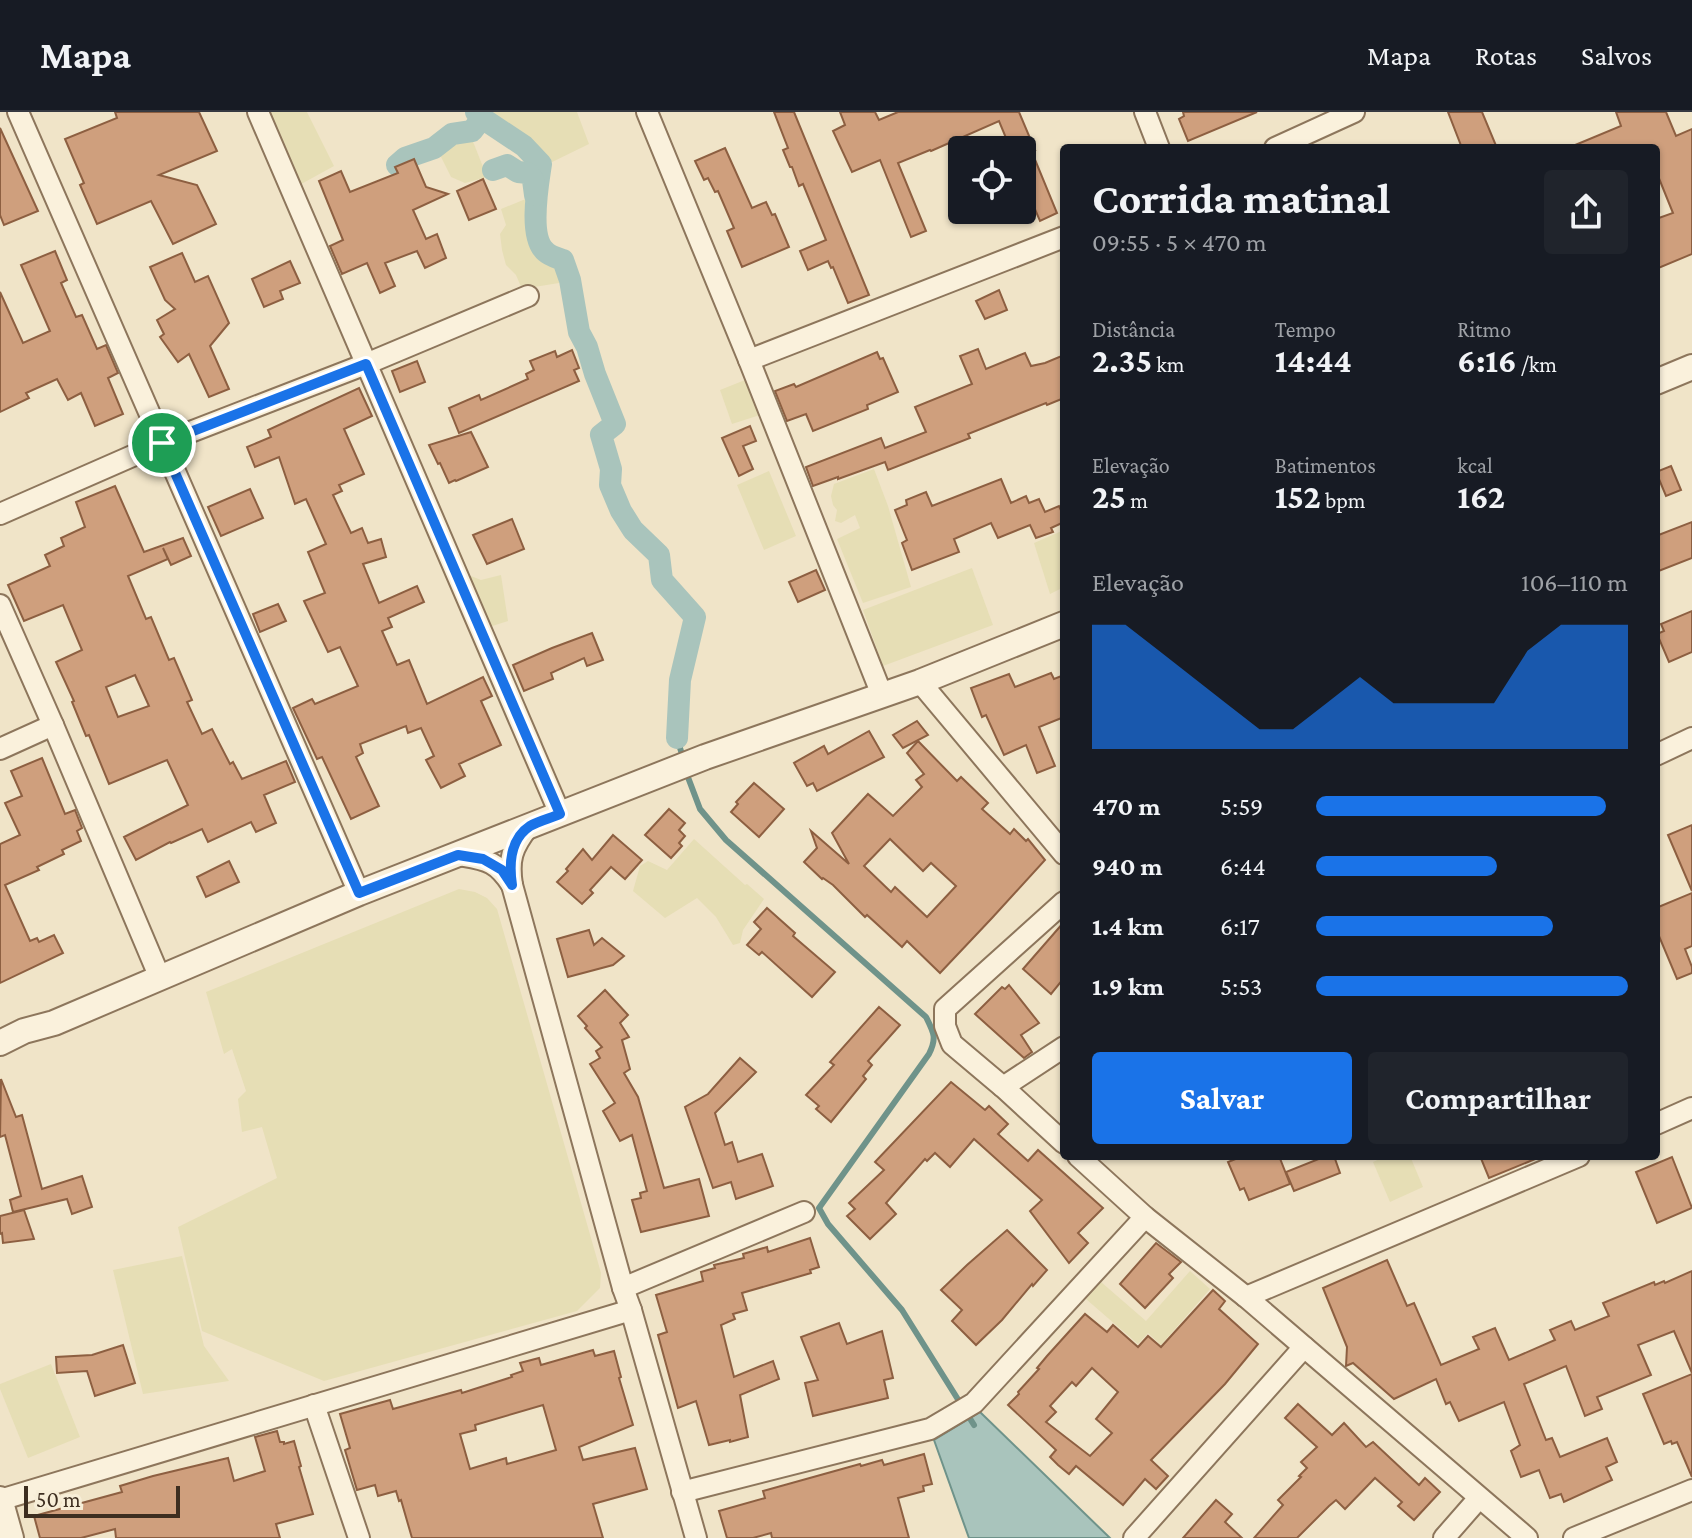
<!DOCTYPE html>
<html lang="pt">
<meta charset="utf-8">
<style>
:root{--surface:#171b24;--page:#20242c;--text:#f1f3f6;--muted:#9ea1a6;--line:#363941;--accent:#1a73e8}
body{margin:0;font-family:"Crimson Pro",serif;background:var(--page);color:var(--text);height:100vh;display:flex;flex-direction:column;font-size:30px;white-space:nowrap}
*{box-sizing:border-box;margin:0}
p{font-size:26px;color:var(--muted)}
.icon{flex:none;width:44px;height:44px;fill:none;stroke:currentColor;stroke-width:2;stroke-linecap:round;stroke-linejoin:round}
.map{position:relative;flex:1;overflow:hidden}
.panel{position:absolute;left:1060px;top:32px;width:600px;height:1016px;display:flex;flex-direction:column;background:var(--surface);border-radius:8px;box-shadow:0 2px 6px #0004}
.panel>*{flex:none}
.tools{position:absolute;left:948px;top:24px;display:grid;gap:16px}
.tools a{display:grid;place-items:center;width:88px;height:88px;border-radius:8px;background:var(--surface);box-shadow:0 2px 6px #0004;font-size:40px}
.scale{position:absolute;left:24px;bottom:20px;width:156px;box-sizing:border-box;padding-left:8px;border:4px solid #3d2e20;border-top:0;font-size:22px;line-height:28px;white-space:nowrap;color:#3d2e20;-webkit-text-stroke:6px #f7eed8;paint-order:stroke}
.pin{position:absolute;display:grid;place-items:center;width:68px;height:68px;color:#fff;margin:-34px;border:4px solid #fff;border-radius:50%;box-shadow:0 2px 8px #0007}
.round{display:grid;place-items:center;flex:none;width:84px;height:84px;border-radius:8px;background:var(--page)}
.summary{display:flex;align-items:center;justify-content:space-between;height:136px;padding:0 32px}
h1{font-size:44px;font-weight:700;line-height:60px}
.figures{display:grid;grid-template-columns:repeat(3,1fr);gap:12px;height:136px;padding:8px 32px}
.figures div{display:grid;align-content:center}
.figures b{font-size:34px;font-weight:700}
.figures small{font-size:22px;font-weight:400}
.figures p{font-size:22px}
.chart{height:224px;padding:16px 32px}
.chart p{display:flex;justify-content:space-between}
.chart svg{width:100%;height:144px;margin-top:8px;fill:var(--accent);opacity:.7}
.primary-button{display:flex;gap:16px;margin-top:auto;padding:16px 32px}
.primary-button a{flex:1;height:92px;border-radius:8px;background:var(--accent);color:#fff;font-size:32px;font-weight:700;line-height:92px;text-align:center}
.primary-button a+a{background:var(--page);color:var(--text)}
ul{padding:0 32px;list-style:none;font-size:26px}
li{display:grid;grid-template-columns:128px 96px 1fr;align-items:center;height:60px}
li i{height:20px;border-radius:10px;background:var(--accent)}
header{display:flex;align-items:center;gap:48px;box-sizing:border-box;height:112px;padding:0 40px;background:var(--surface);border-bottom:2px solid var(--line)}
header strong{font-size:38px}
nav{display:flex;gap:44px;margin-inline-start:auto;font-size:28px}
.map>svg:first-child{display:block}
.farmland{fill:#e6deb5}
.water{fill:#a9c4bc;stroke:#6f938a;stroke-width:2}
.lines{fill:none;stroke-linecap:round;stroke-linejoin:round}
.stream{stroke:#6f938a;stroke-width:6}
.canal{stroke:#a9c4bc;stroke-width:22}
.building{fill:#cf9f7d;stroke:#8d5f41;stroke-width:2;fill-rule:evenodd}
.minor-casing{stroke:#8d765c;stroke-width:24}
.tertiary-casing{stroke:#8d765c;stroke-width:28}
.minor{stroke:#faf1dc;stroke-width:20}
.tertiary{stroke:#faf1dc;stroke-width:24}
.route-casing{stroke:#fff;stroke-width:16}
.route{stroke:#1a73e8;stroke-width:10}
</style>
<header>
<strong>Mapa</strong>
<nav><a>Mapa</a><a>Rotas</a><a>Salvos</a></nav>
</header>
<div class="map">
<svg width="1692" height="1426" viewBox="0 0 1692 1426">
<rect width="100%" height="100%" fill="#f0e4c8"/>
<!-- farmland -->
<g class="farmland">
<path d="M261,0H307L334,54L294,76Z"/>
<path d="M477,0H577L589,32L546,53Z"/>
<path d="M470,22L487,65L465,71L451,65L437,37Z"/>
<path d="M528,86L531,97L530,113L533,130L541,144L559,153V171L522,177L516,163L506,153L502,138L500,122L506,113L501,97Z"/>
<path d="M750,266L763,302L732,312L720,278Z"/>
<path d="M874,357L888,394L911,475L863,491L837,427L860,416L855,403L841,411L835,409L837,398L833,393L831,384L834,372Z"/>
<path d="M769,359L796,424L764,438L737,373Z"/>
<path d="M1064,418V475L1050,482L1034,431Z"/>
<path d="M972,456L993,513L883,554L863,498Z"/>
<path d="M501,463L508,509L483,517L465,471L471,464L481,468Z"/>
<path d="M694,727L745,773L747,772L764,787L743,818L740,831L733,833L716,805L697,786L665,806L633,779L640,754L648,749L667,758Z"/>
<path d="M459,777L475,780L487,786L497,797L601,1161L600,1176L577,1199L324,1269L202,1219L178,1115L277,1066L262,1015L242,1020L238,987L246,979L232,937L224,942L206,880Z"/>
<path d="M1386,1044H1410L1423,1075L1390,1090L1373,1050Z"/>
<path d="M182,1144L204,1234L229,1269L143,1282L113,1158Z"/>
<path d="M1190,1159L1210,1177L1161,1233L1148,1221L1138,1232L1086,1187L1101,1170L1146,1209Z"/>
<path d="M51,1252L80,1325L28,1346L0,1277V1272Z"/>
</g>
<!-- water -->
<path class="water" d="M980,1300L1110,1426H969L934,1328Z"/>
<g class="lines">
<!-- stream -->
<g class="stream">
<path d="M677,626L684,649"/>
<path d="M686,660L700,697L726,728L926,905C934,921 937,926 929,942L819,1096L828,1112L902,1198L974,1313"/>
</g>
<!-- canal -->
<g class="canal">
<path d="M476,0L482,6L524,34L541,52C538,72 528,126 546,140C550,144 558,146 563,148L570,168L579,220L587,235L595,262L615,312L601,323L611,357L610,373L621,399L633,418L659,443L662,468L695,505L680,568L677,626"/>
<path d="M397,53L405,46L434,36L452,22L472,19L482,6"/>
<path d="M493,58L507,53L518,60L528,61L533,68L535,83"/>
</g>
</g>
<!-- building -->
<g class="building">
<path d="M115,0H199L217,39L159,63L197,73L216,112L173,132L151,89L97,112L80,73L84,71L65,27L117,6Z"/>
<path d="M774,0H794L869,183L848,191L833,155L831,156L828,149L808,158L800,139L826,128L803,72L799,74L792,55H790L783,38L788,36Z"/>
<path d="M840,0H875L879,8L898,0H1019L1035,38H1031L1057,101L1040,109L1022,67V38H1011L999,9L931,39L930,38L898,51L926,119L911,125L880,48L852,60L833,19L845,13Z"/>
<path d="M1183,0H1257L1188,29L1179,7L1184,4Z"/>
<path d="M1448,0H1482L1497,36H1462Z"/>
<path d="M1616,0H1666L1676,24L1692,17V142L1656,157V107L1673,101L1656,59V36H1568L1621,14Z"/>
<path d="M0,16L38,99L4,113L0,103Z"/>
<path d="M725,36L752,96L766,90L772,103L775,102L789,135L742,155L727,119L734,116L718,79L715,80L708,66L704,68L695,49Z"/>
<path d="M414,47L426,75L448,82L413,98L426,127L437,122L446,146L425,156L417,139L385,151L395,174L380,181L367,151L342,162L330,134L343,128L319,69L341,59L350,80L398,61L395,55Z"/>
<path d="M483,67L496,97L469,108L457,79Z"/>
<path d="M55,139L67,168L61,171L76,205L82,203L97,237L106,233L118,261L108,266L123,302L95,314L81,281L68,288L57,267L26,281L29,286L0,300V180L23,231L50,219L21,153Z"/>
<path d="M182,141L195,170L208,164L229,211L210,234L229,277L209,285L189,242L178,250L160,225L164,222L157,208L175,197L165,188L150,155Z"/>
<path d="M290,149L300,171L280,179L283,187L264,195L252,167Z"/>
<path d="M999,178L1007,198L985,207L976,189Z"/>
<path d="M978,237L986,257L1025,241L1031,254L1045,251L1064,243V286L1047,293L1046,291L968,322L970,326L888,358L885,350L838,367V365L813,374L806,355L881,326L885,336L926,320L915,295L972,272L960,244Z"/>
<path d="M572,238L579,256L574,258L579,269L459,321L449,296L479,283L481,288L528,267L526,262L534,258L530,249L555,239L557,245Z"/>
<path d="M877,240L880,247L883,246L898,280L867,293L868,297L813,319L806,302L787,309L775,279L794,272L796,275Z"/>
<path d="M417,249L425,270L400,280L392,259Z"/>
<path d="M359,276L372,304L344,317L364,362L339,373L342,379L333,383L351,421L362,416L368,431L381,427L386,445L363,452L379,491L417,474L424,490L388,506L392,515L382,519L397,553L409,548L427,592L483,565L492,584L481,589L501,633L459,652L465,664L441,676L426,648L434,644L421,616L408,621L406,614L360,632L363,641L356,645L379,694L351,707L322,645L317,647L293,596L312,587L315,592L358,574L340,535L328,540L304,489L325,481L308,440L326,432L306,387L295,392L279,345L255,355L247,335L271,325L268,318Z"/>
<path d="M750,314L756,329L743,334L753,357L739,364L722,326Z"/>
<path d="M471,320L488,355L456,369L455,368L449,371L440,351L438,352L429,333Z"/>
<path d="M1671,354L1681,378L1666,384L1656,360Z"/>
<path d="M1001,367L1011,391L1026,384L1029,391L1039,387L1045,400L1059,394L1064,405V410L1051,416L1053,420L1036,426L1030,413L998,426L991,411L954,427L959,440L912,458L902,431L907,428L895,398L907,393L906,388L926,380L932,394Z"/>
<path d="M115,374L144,440L183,426L191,444L171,453L163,436L168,447L128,464L146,507L151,505L169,548L174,546L192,588L187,590L202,622L212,617L230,652L233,650L242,667L286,649L295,670L264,683L276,711L256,720L251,710L208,730L202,717L171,731L170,730L136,748L124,725L188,693L167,648L109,672L89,623L86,624L72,590L74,589L56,550L82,538L63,493L24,509L8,473L50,454L45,443L64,434L61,426L85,415L76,390ZM135,563L149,594L118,605L106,575Z"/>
<path d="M250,377L263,406L221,424L208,395Z"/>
<path d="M512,407L524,437L487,452L473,423Z"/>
<path d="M1692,410V446L1656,460V424Z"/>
<path d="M816,458L825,478L798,490L789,470Z"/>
<path d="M278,492L286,509L260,520L253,502Z"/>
<path d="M1692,499V540L1669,550L1657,522L1664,519L1661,512Z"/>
<path d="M592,521L603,548L587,554L584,546L551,561L553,567L524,579L513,553L552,536Z"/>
<path d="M1051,561L1054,567L1064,563V605L1039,615L1055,654L1037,661L1026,633L1004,643L986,603L982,605L971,576L1009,562L1015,575Z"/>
<path d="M917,609L928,623L903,636L893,623Z"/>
<path d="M869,619L884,645L817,679L813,671L807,674L794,651L824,634L828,642Z"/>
<path d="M918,629L957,669L961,665L988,691L982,697L1010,722L1014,717L1026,729L1028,727L1045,748L992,806L940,861L907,829L902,835L867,803L865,805L833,773L823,766L822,767L804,750L817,736L811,719L849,752L832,721L868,682L893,704L922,675L916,668L924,662L907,641ZM890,727L923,759L931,751L956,774L927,805L895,775L891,780L864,754Z"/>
<path d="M42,646L65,702L75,698L82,716L77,719L81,729L62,738L64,742L37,755L39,758L5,773L30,829L37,826L39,830L54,823L63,841L0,871V732L20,723L5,691L22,684L11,659Z"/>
<path d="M754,671L784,697L759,725L731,700L738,692L736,690Z"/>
<path d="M669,697L685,711L679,718L685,724L679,731L682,734L671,746L645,723Z"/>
<path d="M1692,713V779L1668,723Z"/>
<path d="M613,723L642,748L625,767L611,755L590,778L593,781L582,792L557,770L568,759L566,757L583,737L592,748Z"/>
<path d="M229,749L239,770L206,785L197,765Z"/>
<path d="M1692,781V834L1685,837L1692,855V861L1677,867L1656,817V796Z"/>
<path d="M767,796L795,821L793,824L835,860L812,885L762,840L759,843L747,833L761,817L754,810Z"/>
<path d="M1064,810V866L1051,882L1023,857Z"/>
<path d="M589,818L594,833L602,826L624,844L613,853L568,865L557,827Z"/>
<path d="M1009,873L1039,911L1021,923L1032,940L1024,946L975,902L1002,875L1005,877Z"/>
<path d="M605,878L628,903L620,911L629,925L622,928L630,957L624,961L638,985L664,1076L699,1067L709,1104L641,1120L632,1088L641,1086L640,1081L647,1079L632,1023L620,1029L603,999L615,991L590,952L600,946L596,939L602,935L585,916L587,914L578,904Z"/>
<path d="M879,895L900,913L868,949L872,953L863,964L866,967L831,1010L816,997L819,994L806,983L834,953L830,950Z"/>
<path d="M740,946L756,960L715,1001L725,1033L732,1030L738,1050L762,1042L773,1074L736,1087L731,1070L713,1076L685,995L708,982Z"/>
<path d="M1,967L16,1005L22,1003L42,1077L82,1064L92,1095L72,1102L67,1087L13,1100L10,1088L21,1084L5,1023L0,1025Z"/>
<path d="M951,970L985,998L989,994L1008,1012L998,1022L1028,1049L1038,1038L1103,1096L1078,1121L1088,1131L1069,1151L1030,1099L1042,1088L974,1027L950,1055L935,1041L927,1049L925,1047L886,1091L896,1102L870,1127L847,1104L855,1097L849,1091L884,1058L875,1050Z"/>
<path d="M1243,1044H1279L1290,1072L1249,1088L1244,1076L1240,1078L1228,1050Z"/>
<path d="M1326,1044H1334L1340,1061L1294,1079L1286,1060Z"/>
<path d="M1480,1044H1540V1045L1489,1066Z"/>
<path d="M1672,1045L1692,1096L1657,1111L1636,1060Z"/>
<path d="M24,1098L34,1127L3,1131L2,1121L0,1122V1104Z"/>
<path d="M1007,1118L1047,1158L1033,1174L1032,1172L1002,1208L976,1233L952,1209L962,1198L941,1178L967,1153Z"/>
<path d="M810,1126L819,1155L810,1158L811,1161L742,1181L747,1198L733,1202L735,1207L721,1213L734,1265L773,1249L779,1267L740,1283L748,1325L730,1330V1328L709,1333L696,1289L678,1296L658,1223L667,1220L656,1183L703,1169L701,1160L715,1156L714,1153L744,1146L743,1142L767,1135L768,1140Z"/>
<path d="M1156,1131L1181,1150L1169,1162L1173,1166L1145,1196L1120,1172Z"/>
<path d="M1387,1148L1407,1194L1414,1191L1441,1253L1479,1237L1473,1225L1495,1216L1509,1248L1555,1228L1550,1218L1571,1209L1575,1218L1609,1204L1603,1191L1654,1170L1655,1173L1664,1169L1665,1171L1692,1159V1261L1674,1219L1638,1233L1651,1263L1597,1285L1602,1297L1585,1304L1566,1254L1524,1272L1546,1328L1552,1326L1560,1345L1607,1326L1617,1350L1606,1355L1612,1368L1564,1390L1561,1382L1550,1386L1539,1358L1521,1365L1511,1339L1520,1333L1504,1290L1459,1309L1450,1290L1446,1292L1436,1267L1394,1287L1353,1251L1346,1254L1347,1235L1323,1176Z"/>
<path d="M1213,1178L1225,1189L1219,1197L1258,1232L1225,1272L1151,1348L1168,1364L1156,1377L1145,1367L1123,1393L1076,1354L1069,1362L1058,1353L1050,1345L1056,1338L1008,1293L1019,1282L1018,1280L1039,1257L1037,1256L1047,1244L1085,1202L1107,1220L1113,1213L1138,1235L1148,1224L1161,1235ZM1092,1256L1118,1280L1096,1307L1112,1321L1090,1344L1046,1310L1056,1300L1050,1294L1072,1270L1076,1274Z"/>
<path d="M839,1211L847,1232L882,1219L893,1266L884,1268L888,1286L813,1304L805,1271L818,1268L801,1225Z"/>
<path d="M123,1233L135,1271L95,1284L87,1259L57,1261L56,1245L92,1243Z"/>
<path d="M593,1238L595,1244L614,1239L621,1265L619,1266L633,1313L579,1335L583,1348L635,1336L647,1377L593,1392L603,1426H412L401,1388L399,1389L396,1379L378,1384L375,1373L357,1378L345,1338L350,1336L340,1302L390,1288L393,1297L461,1278L462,1281L512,1265L511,1263L523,1259L520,1251L539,1246L541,1253ZM543,1293L556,1338L507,1352L506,1346L470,1357L460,1322L476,1318L475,1313Z"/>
<path d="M1692,1262V1365L1677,1330L1672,1332L1671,1329L1664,1332L1643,1282Z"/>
<path d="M1298,1292L1332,1323L1344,1311L1366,1335L1373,1330L1419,1373L1425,1366L1440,1380L1414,1408L1398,1394L1402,1390L1375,1366L1345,1397L1336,1388L1329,1394L1297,1426H1254L1283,1393L1278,1388L1301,1365L1299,1364L1307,1356L1301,1350L1317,1335L1285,1306Z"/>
<path d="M277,1319L280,1330H284V1332L294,1329L301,1354L299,1355L313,1402L276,1412L280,1426H116L115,1417L81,1426H40L34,1404L122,1380L120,1374L153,1364L228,1346L234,1369L265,1359L255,1325Z"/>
<path d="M924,1342L932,1372L923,1374L924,1379L898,1386L909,1426H772L771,1421L753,1426H727L719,1399L765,1386L763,1379L860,1352L861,1354L882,1348L884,1353Z"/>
<path d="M1216,1388L1232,1402L1225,1410L1242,1426H1183Z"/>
</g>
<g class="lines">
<!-- minor casing -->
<g class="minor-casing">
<g id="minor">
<path d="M18,0L359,781"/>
<path d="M258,0L560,702"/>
<path d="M647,0L749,248L882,583"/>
<path d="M1145,0L1159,36"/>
<path d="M1275,36L1354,0"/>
<path d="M749,248L1064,125"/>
<path d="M0,402L162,331L366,252L528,184"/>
<path d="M0,493L53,613L160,866"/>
<path d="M920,570L1064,742"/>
<path d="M0,637L53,613"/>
<path d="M1656,643L1692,626"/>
<path d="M528,715C512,736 508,747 512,773L623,1176L631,1198L696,1426"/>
<path d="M458,743C486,748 496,748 512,773"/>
<path d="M1064,790L945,897V914L952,932L1003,975L1064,1031"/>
<path d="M1003,975L1064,935"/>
<path d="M1656,1012L1692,996"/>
<path d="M1078,1044L1145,1105L1246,1185L1527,1426"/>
<path d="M623,1176L804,1100"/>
<path d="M1246,1185L1579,1044"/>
<path d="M314,1293L359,1426"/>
<path d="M682,1380L930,1317L974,1291L1145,1105"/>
<path d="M0,1388L631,1198"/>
<path d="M1134,1426L1304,1235"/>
<path d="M1444,1426L1479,1386"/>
<path d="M1574,1426L1692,1378"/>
</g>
</g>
<!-- tertiary casing -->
<g class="tertiary-casing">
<g id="tertiary">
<path d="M1656,270L1692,255"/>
<path d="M0,931L24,919L54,911L359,781L705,645L920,570L1064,512"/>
<path d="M0,1387L11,1426"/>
</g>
</g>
<!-- minor -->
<use href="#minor" class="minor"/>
<!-- tertiary -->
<use href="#tertiary" class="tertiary"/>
</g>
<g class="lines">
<!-- route casing -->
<g class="route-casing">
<path id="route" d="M366,252L560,702C551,706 538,709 530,714C510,727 509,753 512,773L502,758L483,747L458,743L359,781L162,331Z"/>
</g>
<!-- route -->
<use href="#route" class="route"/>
</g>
</svg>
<div class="tools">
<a><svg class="icon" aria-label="locate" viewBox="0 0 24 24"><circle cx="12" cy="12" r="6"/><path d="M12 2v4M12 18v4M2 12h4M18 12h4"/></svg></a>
</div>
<div class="scale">50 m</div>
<div class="pin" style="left:162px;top:331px;background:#1e9e55"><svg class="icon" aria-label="arrive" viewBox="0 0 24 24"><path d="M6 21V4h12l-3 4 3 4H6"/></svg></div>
<section class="panel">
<div class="summary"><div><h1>Corrida matinal</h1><p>09:55 · 5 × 470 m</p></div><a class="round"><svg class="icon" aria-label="share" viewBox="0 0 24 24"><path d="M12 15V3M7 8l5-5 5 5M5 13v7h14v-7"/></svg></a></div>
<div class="figures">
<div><p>Distância</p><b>2.35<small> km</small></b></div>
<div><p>Tempo</p><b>14:44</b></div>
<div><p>Ritmo</p><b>6:16<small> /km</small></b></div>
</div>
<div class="figures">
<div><p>Elevação</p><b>25<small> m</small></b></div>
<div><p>Batimentos</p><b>152<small> bpm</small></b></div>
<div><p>kcal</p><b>162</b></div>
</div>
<div class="chart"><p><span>Elevação</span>106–110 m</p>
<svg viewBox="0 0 160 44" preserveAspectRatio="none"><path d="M0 44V6L10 6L20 14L30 22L40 30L50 38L60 38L70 30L80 22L90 30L100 30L110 30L120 30L130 14L140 6L150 6L160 6V44z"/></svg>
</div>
<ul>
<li><b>470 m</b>5:59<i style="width:93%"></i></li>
<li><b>940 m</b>6:44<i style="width:58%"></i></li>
<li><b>1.4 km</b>6:17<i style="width:76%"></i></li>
<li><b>1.9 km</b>5:53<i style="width:100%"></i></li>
</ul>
<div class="primary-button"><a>Salvar</a><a>Compartilhar</a></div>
</section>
</div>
